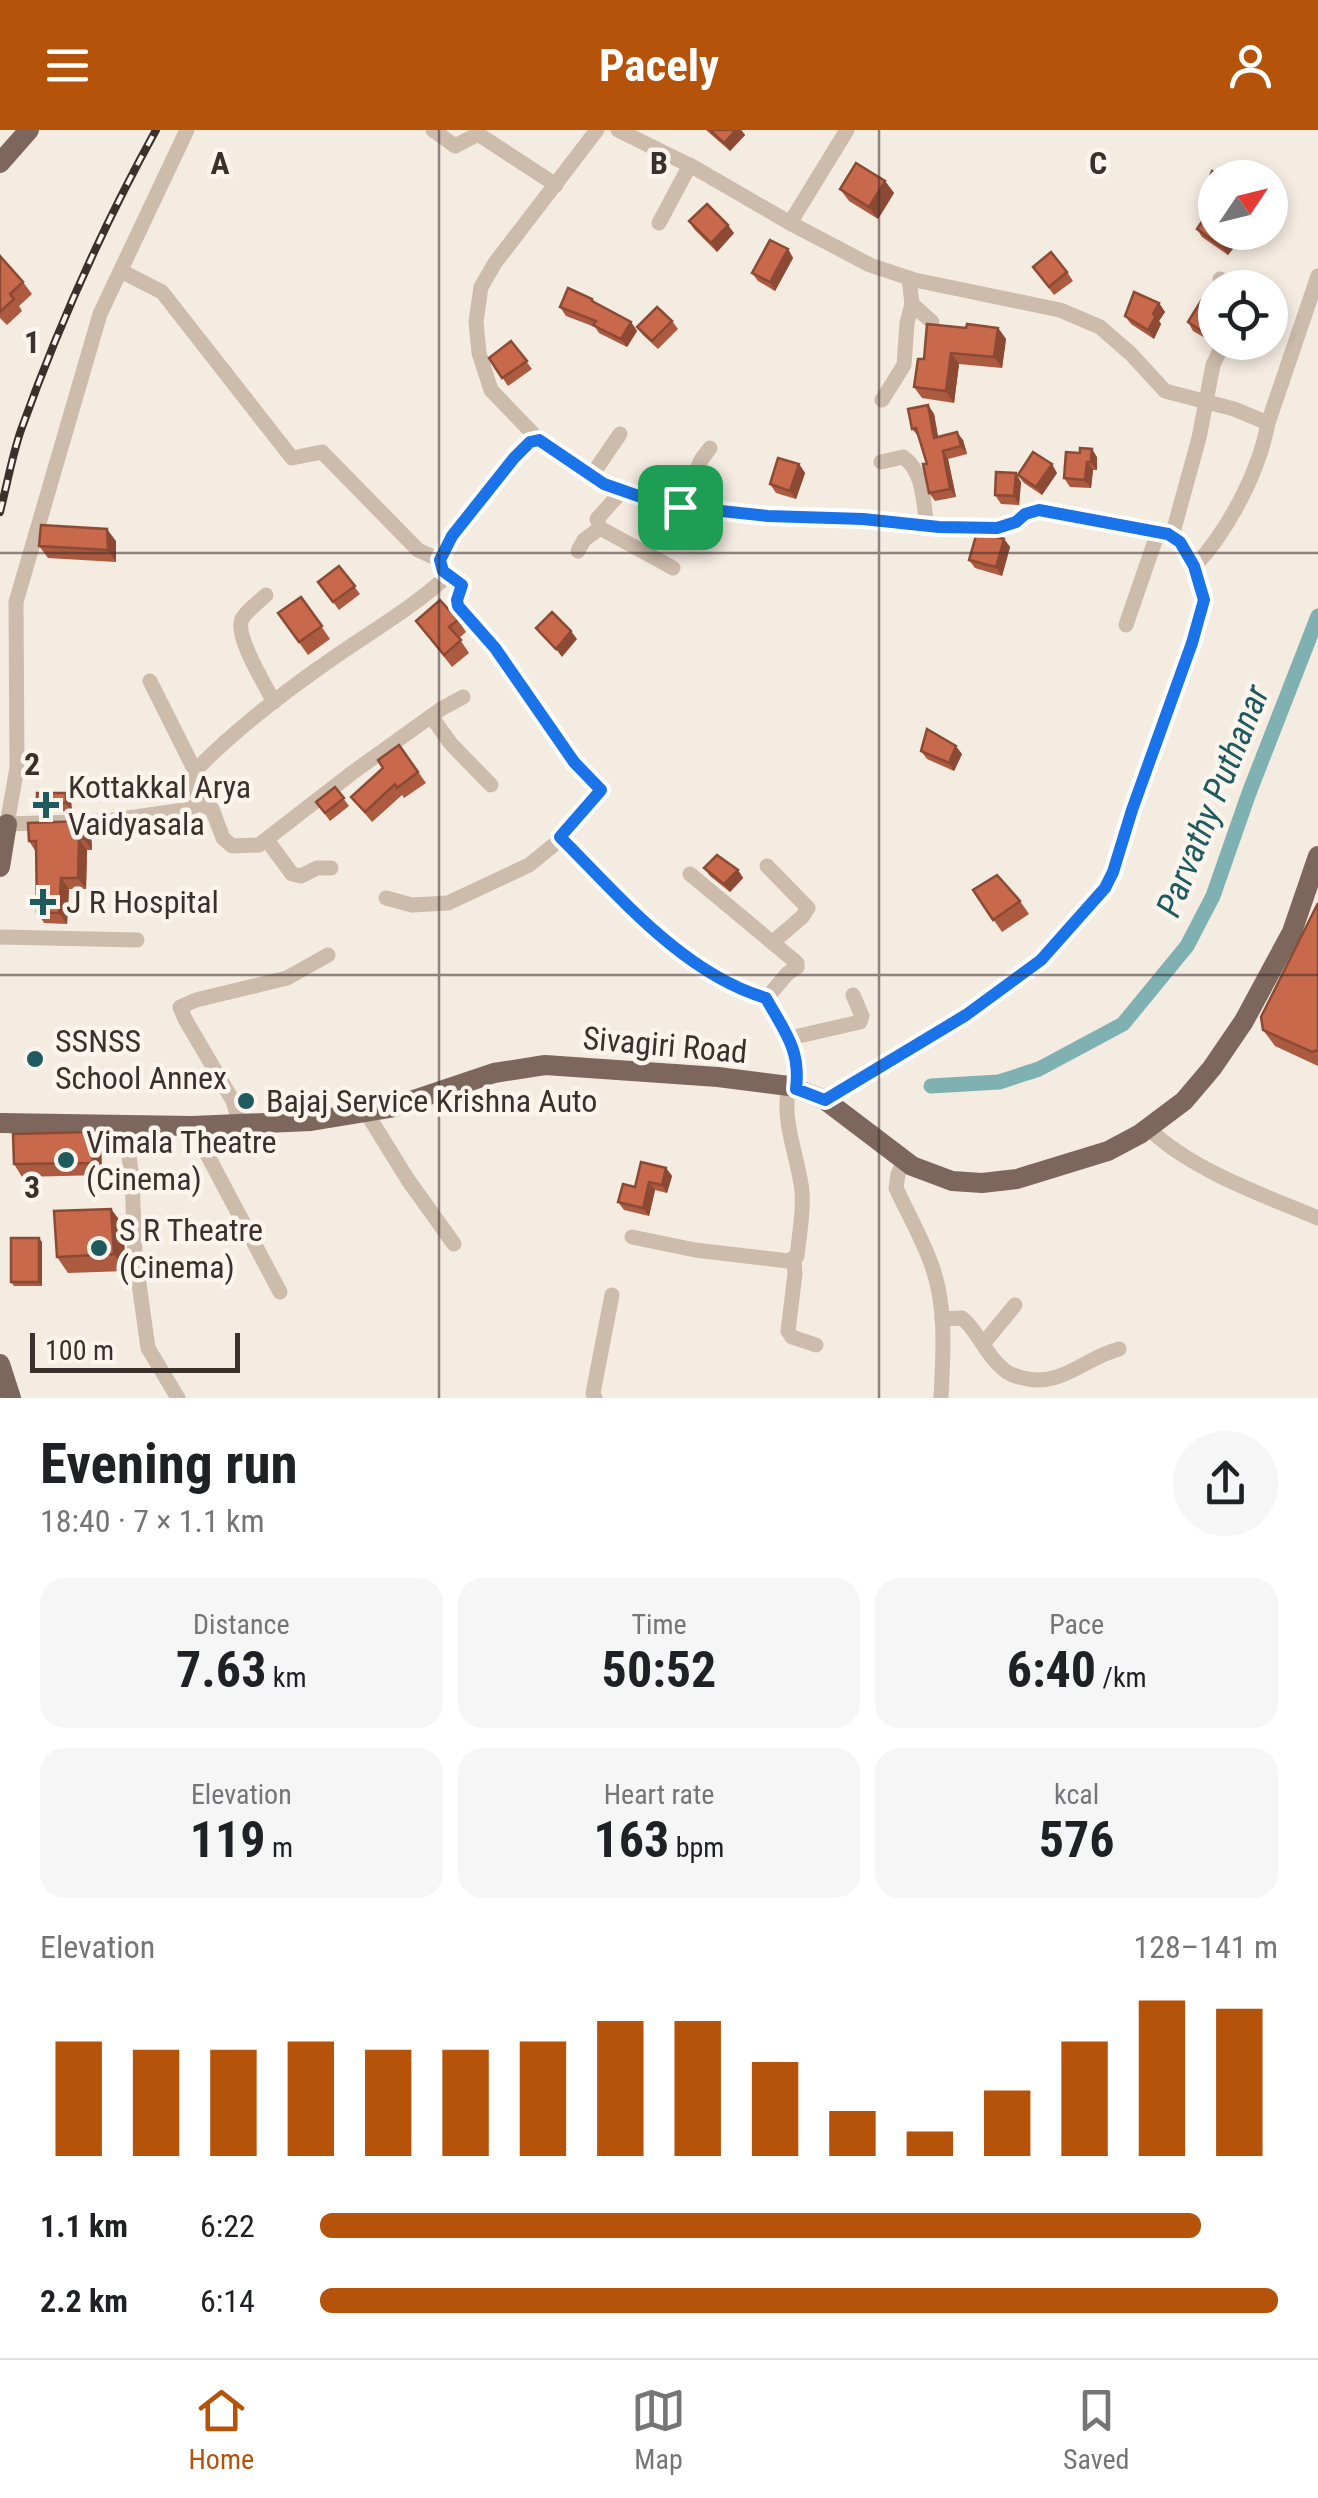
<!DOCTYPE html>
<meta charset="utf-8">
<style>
:root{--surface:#fff;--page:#f6f6f6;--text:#202124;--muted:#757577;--line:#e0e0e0;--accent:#b45309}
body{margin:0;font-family:"Roboto Condensed",sans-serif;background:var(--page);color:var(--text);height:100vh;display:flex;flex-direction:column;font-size:38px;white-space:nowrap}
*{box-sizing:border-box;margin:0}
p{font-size:32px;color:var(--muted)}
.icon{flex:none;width:55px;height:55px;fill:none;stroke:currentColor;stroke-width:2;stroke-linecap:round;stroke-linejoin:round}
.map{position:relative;height:1268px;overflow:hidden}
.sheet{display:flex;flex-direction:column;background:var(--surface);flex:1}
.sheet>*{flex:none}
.needle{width:65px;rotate:55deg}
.tools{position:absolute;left:1198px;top:30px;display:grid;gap:20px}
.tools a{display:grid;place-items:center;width:90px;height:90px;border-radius:50%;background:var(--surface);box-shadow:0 5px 15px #0003;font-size:50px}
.scale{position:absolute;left:30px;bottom:25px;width:210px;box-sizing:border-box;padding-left:10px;border:5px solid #3b302b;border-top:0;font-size:28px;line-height:35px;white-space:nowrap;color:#3b302b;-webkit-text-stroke:8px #fbf5ee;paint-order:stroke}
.pin{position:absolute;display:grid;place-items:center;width:85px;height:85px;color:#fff;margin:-42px;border-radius:20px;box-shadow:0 5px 15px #0006}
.round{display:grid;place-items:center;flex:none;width:105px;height:105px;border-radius:52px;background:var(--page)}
.head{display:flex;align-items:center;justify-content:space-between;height:170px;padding:0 40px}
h1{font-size:55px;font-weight:700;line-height:75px}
.figures{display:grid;grid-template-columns:repeat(3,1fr);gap:15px;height:170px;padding:10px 40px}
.figures div{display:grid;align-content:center;border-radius:25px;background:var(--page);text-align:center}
.figures b{font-size:50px;font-weight:700}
.figures small{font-size:28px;font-weight:400}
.figures p{font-size:28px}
.chart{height:280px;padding:20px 40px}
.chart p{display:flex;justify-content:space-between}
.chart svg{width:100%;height:180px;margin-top:10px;stroke:var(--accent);stroke-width:6}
ul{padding:0 40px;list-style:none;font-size:32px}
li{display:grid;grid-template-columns:160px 120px 1fr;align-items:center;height:75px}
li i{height:25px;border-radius:12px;background:var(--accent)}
header{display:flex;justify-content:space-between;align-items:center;height:130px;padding:0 40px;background:var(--accent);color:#fff;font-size:45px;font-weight:700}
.menu{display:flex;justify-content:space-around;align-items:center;height:140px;border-top:2px solid var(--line);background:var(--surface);font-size:28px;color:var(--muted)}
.menu a{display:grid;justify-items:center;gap:5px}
.menu .active{color:var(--accent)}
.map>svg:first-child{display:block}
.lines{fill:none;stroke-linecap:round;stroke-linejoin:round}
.canal{stroke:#7fb0b2;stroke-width:15}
.minor{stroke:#cdbbac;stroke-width:15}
.major{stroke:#7d675c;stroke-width:20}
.rail-casing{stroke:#3b302b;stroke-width:8}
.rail{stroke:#fbf5ee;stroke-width:4;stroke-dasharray:11;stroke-linecap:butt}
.wall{fill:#ac5a40}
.shaded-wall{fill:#8c4a34}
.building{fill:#c8694b;stroke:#8c4a34;stroke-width:2.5}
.route-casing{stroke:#fff;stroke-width:20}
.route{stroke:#1a73e8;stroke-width:12}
.grid{fill:none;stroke:#3b302b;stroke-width:2.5;stroke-opacity:0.55}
.poi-dot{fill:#1f5a5e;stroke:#fbf5ee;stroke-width:4}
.labels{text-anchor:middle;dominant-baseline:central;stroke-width:9;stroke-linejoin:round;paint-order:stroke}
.poi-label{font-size:32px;fill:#3b302b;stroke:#fbf5ee;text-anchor:start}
.street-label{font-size:32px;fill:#3b302b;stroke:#fbf5ee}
.water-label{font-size:35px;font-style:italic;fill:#1f5a5e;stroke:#fbf5ee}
.grid-label{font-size:32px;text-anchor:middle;font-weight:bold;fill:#3b302b;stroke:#fbf5ee;stroke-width:9;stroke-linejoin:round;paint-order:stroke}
</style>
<header><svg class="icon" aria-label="menu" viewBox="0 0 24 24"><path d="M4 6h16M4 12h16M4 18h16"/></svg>Pacely<svg class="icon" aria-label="person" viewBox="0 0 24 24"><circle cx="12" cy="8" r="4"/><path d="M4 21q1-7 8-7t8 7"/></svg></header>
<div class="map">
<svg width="1318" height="1268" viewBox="0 0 1318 1268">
<rect width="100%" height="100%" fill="#f4ebe1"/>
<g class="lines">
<!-- canal -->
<path class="canal" d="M931,956L999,952L1039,939L1123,894L1187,816L1213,766L1249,663L1318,486"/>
<!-- minor -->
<g class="minor">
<path d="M187,0L100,184L16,472L17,638L7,694L107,691L191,679L198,673L195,641C237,597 288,559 339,524C374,500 413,477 445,448L440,430L452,406L514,328L530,312L539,310L603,353L664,375L768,386L863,389L939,397L997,399L1016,392L1028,382L1039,380L1168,404L1180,412L1194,436"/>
<path d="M433,0L455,16L478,4L556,55"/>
<path d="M618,0L695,38L790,93L870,135L915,150L1060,180L1100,197L1131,224L1165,261L1234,279L1268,293"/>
<path d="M659,93L690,35"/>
<path d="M790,93L847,0"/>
<path d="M121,141L162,162L292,328L322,322L418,420L440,430"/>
<path d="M909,148L912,174L932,192"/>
<path d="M1220,149L1228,158"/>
<path d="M882,270L904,235L907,193L912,174"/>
<path d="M539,310L491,260L479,223L476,192L481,157L495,133L597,0"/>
<path d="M881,332L903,327C924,341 923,372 927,396"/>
<path d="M592,345L620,304"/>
<path d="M622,361L597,389L600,398L673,438"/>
<path d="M680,377L701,330L710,318"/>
<path d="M1172,406L1199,308L1213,235L1224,212"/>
<path d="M578,421L584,410L600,398"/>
<path d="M266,465C259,472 247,480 242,489C234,506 266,556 274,572"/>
<path d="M1126,495L1158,402"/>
<path d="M150,551L195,641"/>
<path d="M431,586L451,614L491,655"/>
<path d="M198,673L212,679L223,708L232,716L259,715L352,643L441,579L463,567"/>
<path d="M560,707C619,766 685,844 766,869C784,902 801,919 796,959"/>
<path d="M267,710L292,744L301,746L317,738H331"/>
<path d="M767,736L808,778L802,787L773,812"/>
<path d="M690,744L797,833V837L787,844L766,869"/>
<path d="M386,768L412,775L448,773L529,735L555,714L601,660L574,632L495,518L458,476L457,470L462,455L443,441"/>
<path d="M0,807L137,810"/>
<path d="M790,908L860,892L862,886L853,865"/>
<path d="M825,970L965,885L1041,830L1105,758L1113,742L1131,679L1192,513L1204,470L1194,437C1228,401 1259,342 1268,293L1318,146"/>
<path d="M366,982L408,1050L454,1114"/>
<path d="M240,994L233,971L185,889L180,877L196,870L287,848L328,825"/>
<path d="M125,995L132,1049L135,1125L148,1218L178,1268"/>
<path d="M192,996L280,1162"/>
<path d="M1148,998C1191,1040 1263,1065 1318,1088"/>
<path d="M904,1032L898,1044L896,1058C908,1084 923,1110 932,1136C947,1178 943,1225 941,1268"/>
<path d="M632,1107L695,1120L788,1131L797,1126C799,1105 804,1082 802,1061C798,1025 781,992 789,956"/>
<path d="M794,1129L795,1144L788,1201L792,1207L816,1215"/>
<path d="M942,1189L962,1188C979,1202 985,1224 1002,1238C1008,1244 1014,1246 1023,1248C1061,1258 1084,1228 1119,1219"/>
<path d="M983,1214L1015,1175"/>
<path d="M595,1268L593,1263L612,1165"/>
</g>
<!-- major -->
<g class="major">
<path d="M0,33L29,0"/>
<path d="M0,737L7,694"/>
<path d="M0,993L192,996L311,991L390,978L494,943L545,935L718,947L789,956L825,970L912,1036L952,1051L982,1053L1017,1049L1108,1021L1140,1004L1184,971L1212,938L1244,891L1292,802L1318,726"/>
<path d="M0,1234L11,1268"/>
</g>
<!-- rail casing -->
<g class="rail-casing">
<path id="rail" d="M0,382C7,355 12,326 21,300C58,197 103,96 156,0"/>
</g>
<!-- rail -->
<use href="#rail" class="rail"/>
</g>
<!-- wall -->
<g class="wall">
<path d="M706,0H741L745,5L730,21Z"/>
<path d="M1215,48V102L1242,107L1228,125L1202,107L1197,99L1214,73L1208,65L1212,58L1208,52Z"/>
<path d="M885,51L894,63L878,89L849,71L840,59Z"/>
<path d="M689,91L734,103L717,122L694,99Z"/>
<path d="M788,119L793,128L775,161L758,151L752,143Z"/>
<path d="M0,126L23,152L32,164L19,176L22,181L7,195L0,188Z"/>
<path d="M1033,137L1067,142L1073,151L1054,165Z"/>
<path d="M592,169L595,172L631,192L637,201L627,217L599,203L595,197L566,186L560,177Z"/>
<path d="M1159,173L1165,182L1159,191L1161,194L1154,209L1131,194L1125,186Z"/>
<path d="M1215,179V206L1212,212L1193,201L1188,192Z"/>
<path d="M672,191L678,199L658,219L643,205L637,197Z"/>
<path d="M966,198H998L1006,209L1002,238L959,234L954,273L922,268L914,257L924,229Z"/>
<path d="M511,211L532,239L508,256L489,228Z"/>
<path d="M928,275L934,284L938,307L963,310L967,324L948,329L956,367L935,371L929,363L927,334L919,307L912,299Z"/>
<path d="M1066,322L1097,327V340H1093L1091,358L1070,357L1064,348Z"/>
<path d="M799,334L805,343L796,369L776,363L770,354Z"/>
<path d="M1057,343L1042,365L1024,353L1018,345Z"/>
<path d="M1021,352L1019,375L1001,374L995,365Z"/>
<path d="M1004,409L1010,417L1002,446L975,438L969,430Z"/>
<path d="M116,411V432L48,428L39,416Z"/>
<path d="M339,436L360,464L339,480L318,452Z"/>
<path d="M301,467L330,509L308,525L278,483Z"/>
<path d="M458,490L466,502L459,508L469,523L452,537L416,491Z"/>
<path d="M399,615L426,653L404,668L402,665L372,692L351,667L383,638Z"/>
<path d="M921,621L962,624L954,641L927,629Z"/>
<path d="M335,657L349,676L330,691L316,672Z"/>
<path d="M66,663L71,671L72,681L43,682L37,673Z"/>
<path d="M91,703L92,720H87L86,759H69L67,794L44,793L37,782L36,722L29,711Z"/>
<path d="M704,738L738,740L743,748L730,762L710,746Z"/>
<path d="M973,760L1020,771L1029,784L1002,802Z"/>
<path d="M1318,773V936L1275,916L1263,900Z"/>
<path d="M92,1002L101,1014L102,1045L22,1047L14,1034Z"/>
<path d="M666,1038L672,1046L667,1063L655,1060L649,1086L624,1080L618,1072L635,1057Z"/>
<path d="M111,1079L123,1095L126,1141L68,1143L57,1127Z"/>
<path d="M42,1112V1156H14L11,1152Z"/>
</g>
<!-- shaded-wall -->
<g class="shaded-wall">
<path d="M736,0H741L745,5L730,21L724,13Z"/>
<path d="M885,51L894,63L878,89L869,77Z"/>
<path d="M728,95L734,103L717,122L711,113Z"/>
<path d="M1233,102H1238L1242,107L1228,125L1222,117Z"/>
<path d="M788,119L793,128L775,161L770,152Z"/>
<path d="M1159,173L1165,182L1159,191L1161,194L1154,209L1148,200L1153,184Z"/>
<path d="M631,192L637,201L627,217L621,209Z"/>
<path d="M1211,195L1215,201V206L1212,212L1206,204Z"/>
<path d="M998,198L1006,209L1002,238L994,227Z"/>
<path d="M951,223L959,234L954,273L946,261Z"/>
<path d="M928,275L934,284L940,317L934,308Z"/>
<path d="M957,302L963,310L967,324L961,316Z"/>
<path d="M1092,319L1097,327V340L1091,332Z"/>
<path d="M943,321L948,329L956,367L950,359Z"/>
<path d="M1087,332L1093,340L1091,358L1085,350Z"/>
<path d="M799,334L805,343L796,369L790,361Z"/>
<path d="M1052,334L1057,343L1042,365L1036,357Z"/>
<path d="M1016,343L1021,352L1019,375L1014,366Z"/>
<path d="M107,399L116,411V432L108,420Z"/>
<path d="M1004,409L1010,417L1002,446L996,437Z"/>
<path d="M571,501L577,509L562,527L556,519Z"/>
<path d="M956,616L962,624L954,641L949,633Z"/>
<path d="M66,663L71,671L72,681L66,673Z"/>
<path d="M83,691L91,703L92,720L84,709Z"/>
<path d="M79,709L87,720L86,759L78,748Z"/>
<path d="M738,740L743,748L730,762L724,754Z"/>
<path d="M61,748L69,759L67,794L59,783Z"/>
<path d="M92,1002L101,1014L102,1045L93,1033Z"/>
<path d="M666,1038L672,1046L667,1063L662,1055Z"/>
<path d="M649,1052L655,1060L649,1086L643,1078Z"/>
<path d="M111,1079L123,1095L126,1141L114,1124Z"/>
<path d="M39,1108L42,1112V1156L39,1152Z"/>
</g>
<!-- building -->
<g class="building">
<path d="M710,0H736L724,13Z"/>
<path d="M856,33L885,51L869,77L840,59Z"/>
<path d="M1212,41L1225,48H1215V68L1208,65L1213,55L1208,52Z"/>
<path d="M1215,72V102H1233L1222,117L1197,99Z"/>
<path d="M707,74L728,95L711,113L689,91Z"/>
<path d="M770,110L788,119L770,152L752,143Z"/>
<path d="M1051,122L1067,142L1049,157L1033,137Z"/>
<path d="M0,126L23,152L10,164L14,169L0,182Z"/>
<path d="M568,158L592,169V171L631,192L621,209L593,195L596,191L560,177Z"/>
<path d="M1134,162L1159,173L1153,184L1156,186L1148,200L1125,186Z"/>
<path d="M1201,171L1215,179V194L1211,195L1206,204L1188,192Z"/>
<path d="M657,177L672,191L652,211L637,197Z"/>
<path d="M927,194L966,198L967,194L998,198L994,227L951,223L946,261L914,257L918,229H924Z"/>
<path d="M511,211L527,231L502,248L489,228Z"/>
<path d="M928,275L934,308L957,302L961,316L943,321L950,359L929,363L923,334H927L916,298L912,299L908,279Z"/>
<path d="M1080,318L1092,319L1091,332H1087L1085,350L1064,348L1066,322L1080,323Z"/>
<path d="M1033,322L1052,334L1036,357L1018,345Z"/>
<path d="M778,328L799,334L790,361L770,354Z"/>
<path d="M996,342L1016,343L1014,366L995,365Z"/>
<path d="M41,395L107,399L108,420L39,416Z"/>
<path d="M977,402L1004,409L996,437L969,430Z"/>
<path d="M339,436L355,456L333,472L318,452Z"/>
<path d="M301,467L322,496L299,512L278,483Z"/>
<path d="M440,470L458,490L449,497L461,510L444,525L416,491Z"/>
<path d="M552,482L571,501L556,519L536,498Z"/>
<path d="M927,599L956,616L949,633L921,621Z"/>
<path d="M399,615L418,642L397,658L395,654L365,682L351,667L383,638L378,630Z"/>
<path d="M335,657L344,668L325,683L316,672Z"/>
<rect x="37" y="663" width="29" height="10"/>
<path d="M83,691L84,709H79L78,748H61L59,783L37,782L36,711H29L28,693Z"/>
<path d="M717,725L738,740L724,754L704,738Z"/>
<path d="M997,745L1020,771L993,790L973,760Z"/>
<path d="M1318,773V920L1312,922L1263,900L1261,887Z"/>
<path d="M92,1002L93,1033L14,1034L13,1004Z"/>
<path d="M641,1032L666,1038L662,1055L649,1052L643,1078L618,1072L623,1054L635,1057Z"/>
<path d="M111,1079L114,1124L57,1127L54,1081Z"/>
<rect x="11" y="1108" width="28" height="44"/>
</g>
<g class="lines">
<!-- route casing -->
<g class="route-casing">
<path id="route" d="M539,310L604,354L664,375L768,386L863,389L939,397L997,398L1016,392L1025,384L1039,380L1168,404L1180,412L1194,436L1204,470L1192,513L1132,680L1113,742L1105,758L1041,830L966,885L825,970L796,959C801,919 784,901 766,868C684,844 619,766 560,707L601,660L574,632L495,518L458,476L457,470L462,455L443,441L440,430L452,406L514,328L530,312Z"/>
</g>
<!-- route -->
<use href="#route" class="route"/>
</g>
<!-- grid -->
<path class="grid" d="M439,0V1268M879,0V1268M0,423H1318M0,845H1318"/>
<!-- markers -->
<g class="poi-dot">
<path d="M41 660h10v10h10v10h-10v10h-10v-10h-10v-10h10z"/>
<path d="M38 757h10v10h10v10h-10v10h-10v-10h-10v-10h10z"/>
<circle cx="35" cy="929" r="10"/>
<circle cx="246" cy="971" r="10"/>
<circle cx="66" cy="1030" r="10"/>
<circle cx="99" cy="1118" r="10"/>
</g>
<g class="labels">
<!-- poi labels -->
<g class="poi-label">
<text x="68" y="657">Kottakkal Arya<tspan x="68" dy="37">Vaidyasala</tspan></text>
<text x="66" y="772">J R Hospital</text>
<text x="55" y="911">SSNSS<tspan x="55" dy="37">School Annex</tspan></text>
<text x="266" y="971">Bajaj Service Krishna Auto</text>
<text x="86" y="1012">Vimala Theatre<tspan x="86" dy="37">(Cinema)</tspan></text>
<text x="119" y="1100">S R Theatre<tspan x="119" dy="37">(Cinema)</tspan></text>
</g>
<!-- street labels -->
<g class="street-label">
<text transform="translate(665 915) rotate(5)">Sivagiri Road</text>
</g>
<!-- water labels -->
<g class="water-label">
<text transform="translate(1213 671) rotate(-68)">Parvathy Puthanar</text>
</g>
</g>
<g class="grid-label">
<text x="220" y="44">A</text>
<text x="659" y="44">B</text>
<text x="1098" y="44">C</text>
<text x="32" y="223">1</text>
<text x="32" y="645">2</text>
<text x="32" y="1068">3</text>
</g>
</svg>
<div class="tools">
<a><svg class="needle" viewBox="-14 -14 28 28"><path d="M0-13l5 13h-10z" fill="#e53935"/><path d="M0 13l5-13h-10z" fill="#757577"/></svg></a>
<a><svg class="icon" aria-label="locate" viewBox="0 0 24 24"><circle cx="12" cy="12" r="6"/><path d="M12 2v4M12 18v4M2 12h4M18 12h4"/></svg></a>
</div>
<div class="scale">100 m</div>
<div class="pin" style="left:680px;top:377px;background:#1e9e55"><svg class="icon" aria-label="arrive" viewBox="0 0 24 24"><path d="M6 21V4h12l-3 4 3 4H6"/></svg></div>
</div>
<section class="sheet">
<div class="head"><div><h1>Evening run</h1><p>18:40 · 7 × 1.1 km</p></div><a class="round"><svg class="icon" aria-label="share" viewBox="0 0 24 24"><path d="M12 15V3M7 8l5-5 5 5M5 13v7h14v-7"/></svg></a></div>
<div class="figures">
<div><p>Distance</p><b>7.63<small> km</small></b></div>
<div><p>Time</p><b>50:52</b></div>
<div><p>Pace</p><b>6:40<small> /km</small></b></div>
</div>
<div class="figures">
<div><p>Elevation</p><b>119<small> m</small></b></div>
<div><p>Heart rate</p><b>163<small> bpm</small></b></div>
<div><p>kcal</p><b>576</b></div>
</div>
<div class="chart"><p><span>Elevation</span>128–141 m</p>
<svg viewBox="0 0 160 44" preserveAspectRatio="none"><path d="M5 44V16M15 44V18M25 44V18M35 44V16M45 44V18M55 44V18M65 44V16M75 44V11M85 44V11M95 44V21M105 44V33M115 44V38M125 44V28M135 44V16M145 44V6M155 44V8"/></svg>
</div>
<ul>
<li><b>1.1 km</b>6:22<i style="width:92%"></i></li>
<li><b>2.2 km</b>6:14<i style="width:100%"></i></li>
</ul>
</section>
<nav class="menu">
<a class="active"><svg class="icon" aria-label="home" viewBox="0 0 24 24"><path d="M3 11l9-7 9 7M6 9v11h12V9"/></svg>Home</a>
<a><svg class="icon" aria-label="map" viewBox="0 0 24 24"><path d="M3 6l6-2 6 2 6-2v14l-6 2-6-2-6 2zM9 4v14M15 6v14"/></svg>Map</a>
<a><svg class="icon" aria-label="saved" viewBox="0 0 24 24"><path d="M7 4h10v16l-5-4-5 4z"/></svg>Saved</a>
</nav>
